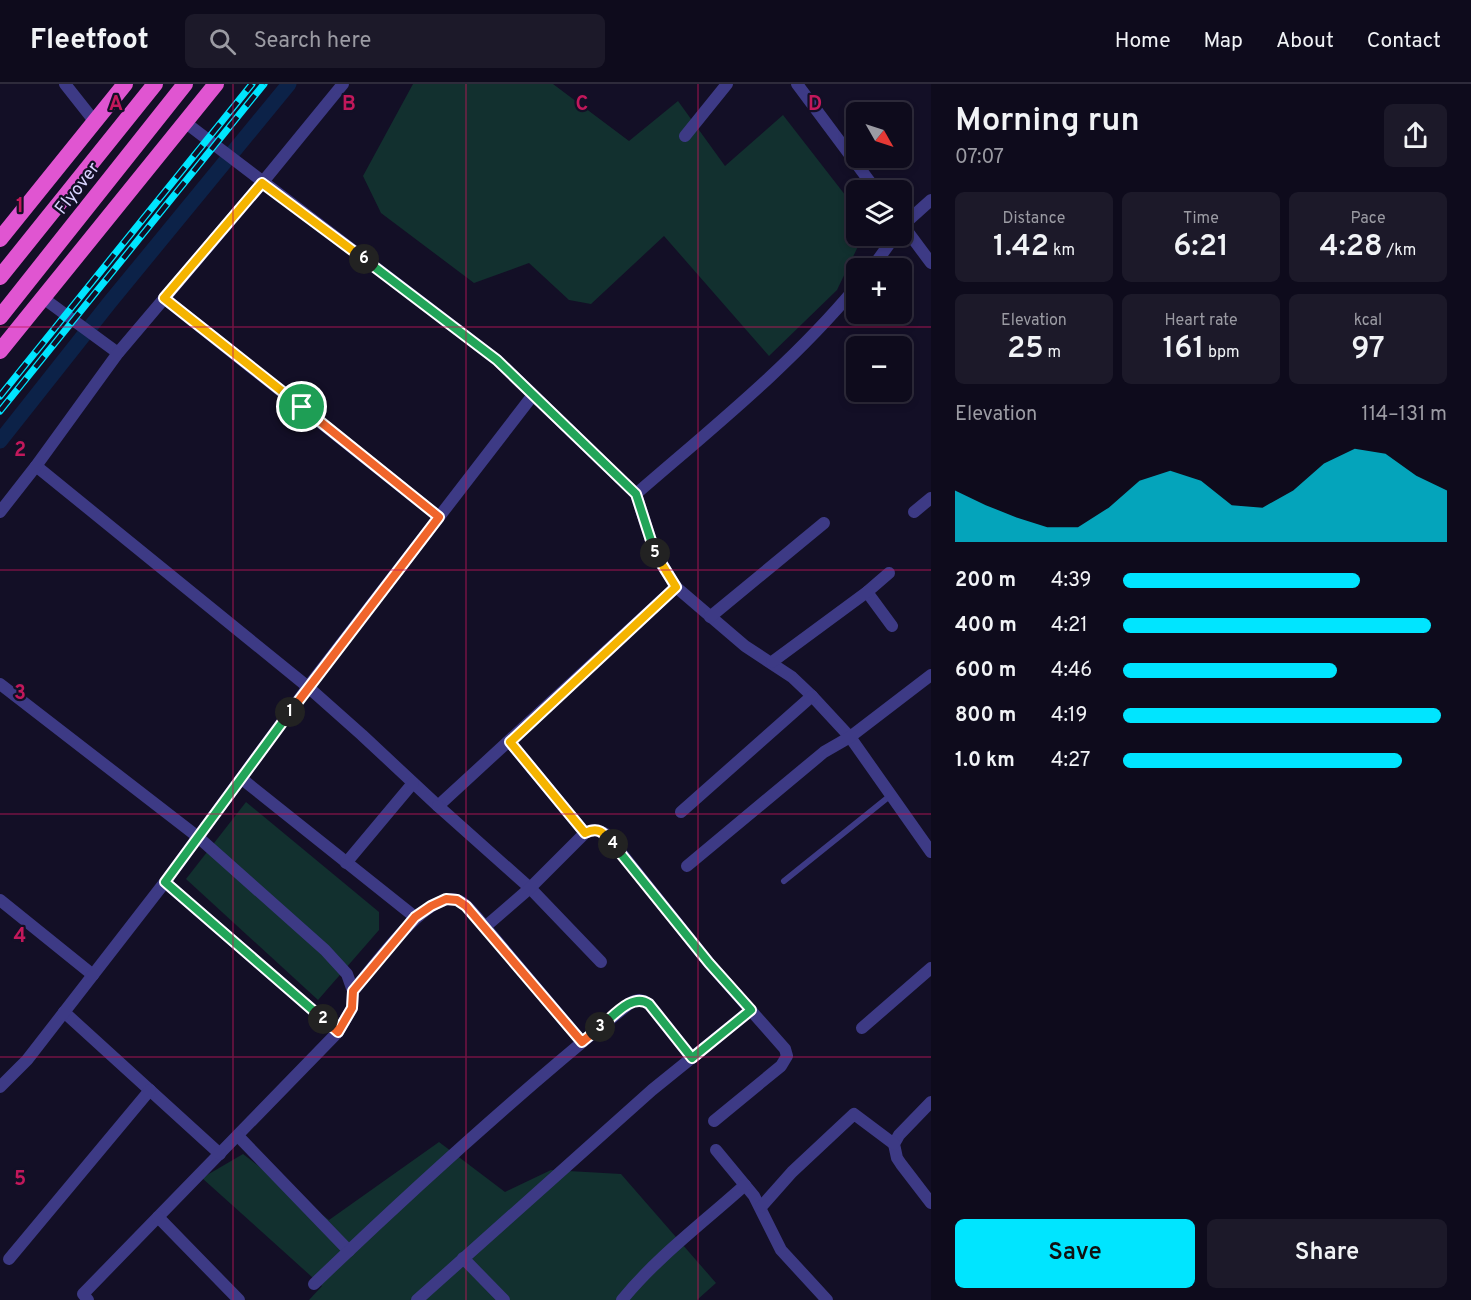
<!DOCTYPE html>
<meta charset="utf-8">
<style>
:root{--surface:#0e0b1c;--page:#1c1929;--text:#f1f3f6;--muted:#9b9ba3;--line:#2e2b3b;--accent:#00e5ff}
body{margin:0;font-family:Overpass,sans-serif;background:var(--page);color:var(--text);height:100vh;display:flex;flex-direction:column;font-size:22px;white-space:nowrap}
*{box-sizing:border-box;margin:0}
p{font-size:20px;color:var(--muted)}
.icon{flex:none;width:33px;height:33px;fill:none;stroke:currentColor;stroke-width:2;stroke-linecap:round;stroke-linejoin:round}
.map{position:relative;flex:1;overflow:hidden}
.panel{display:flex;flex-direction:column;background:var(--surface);width:540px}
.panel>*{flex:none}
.needle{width:39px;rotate:129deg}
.controls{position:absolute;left:846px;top:18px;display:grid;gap:12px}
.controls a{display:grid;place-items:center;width:66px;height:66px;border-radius:9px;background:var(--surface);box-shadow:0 3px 9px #0003,0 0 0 2px var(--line);font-size:30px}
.pin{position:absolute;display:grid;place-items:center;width:51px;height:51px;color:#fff;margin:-26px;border:3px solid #fff;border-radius:50%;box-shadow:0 2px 6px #0007}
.km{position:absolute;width:30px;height:30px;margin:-15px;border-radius:50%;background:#222;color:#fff;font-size:16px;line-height:30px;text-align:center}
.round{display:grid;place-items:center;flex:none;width:63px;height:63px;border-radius:9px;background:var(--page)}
.summary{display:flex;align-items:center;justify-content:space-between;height:102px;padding:0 24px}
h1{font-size:33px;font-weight:600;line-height:45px}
.stats{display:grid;grid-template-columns:repeat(3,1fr);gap:9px;height:102px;padding:6px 24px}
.stats div{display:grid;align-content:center;border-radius:9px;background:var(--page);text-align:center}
.stats b{font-size:30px;font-weight:600}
.stats small{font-size:16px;font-weight:400}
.stats p{font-size:16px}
.chart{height:168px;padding:12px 24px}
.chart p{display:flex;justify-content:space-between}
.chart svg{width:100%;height:108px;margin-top:6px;fill:var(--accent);opacity:.7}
.cta{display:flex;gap:12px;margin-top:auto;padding:12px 24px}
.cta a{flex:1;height:69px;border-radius:9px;background:var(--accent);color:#111;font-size:24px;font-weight:600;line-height:69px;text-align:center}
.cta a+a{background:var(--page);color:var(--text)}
ul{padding:0 24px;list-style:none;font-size:20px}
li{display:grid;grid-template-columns:96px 72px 1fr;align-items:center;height:45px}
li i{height:15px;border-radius:8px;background:var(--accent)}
header{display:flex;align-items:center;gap:36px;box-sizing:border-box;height:84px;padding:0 30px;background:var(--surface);border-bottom:2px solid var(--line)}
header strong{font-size:28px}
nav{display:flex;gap:33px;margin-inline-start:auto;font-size:21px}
.search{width:420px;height:54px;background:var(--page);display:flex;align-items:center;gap:15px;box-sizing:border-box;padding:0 21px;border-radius:9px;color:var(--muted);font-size:22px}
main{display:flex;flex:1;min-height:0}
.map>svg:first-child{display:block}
.green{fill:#12302f}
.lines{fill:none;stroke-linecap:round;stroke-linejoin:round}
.canal{stroke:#0c2248;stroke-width:15}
.service{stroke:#3d3a85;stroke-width:6}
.minor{stroke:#3d3a85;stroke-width:12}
.trunk{stroke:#e055d1;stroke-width:16}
.rail-casing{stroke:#00e5ff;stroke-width:7}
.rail{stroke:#130f26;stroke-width:4.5;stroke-dasharray:14;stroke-linecap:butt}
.split-1-casing{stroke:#fff;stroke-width:12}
.split-2-casing{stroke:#fff;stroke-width:12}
.split-3-casing{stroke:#fff;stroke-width:12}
.split-4-casing{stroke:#fff;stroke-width:12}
.split-5-casing{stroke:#fff;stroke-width:12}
.split-6-casing{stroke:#fff;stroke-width:12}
.split-7-casing{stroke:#fff;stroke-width:12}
.split-1{stroke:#f0652b;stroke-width:8}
.split-2{stroke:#22a559;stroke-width:8}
.split-3{stroke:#f0652b;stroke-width:8}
.split-4{stroke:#22a559;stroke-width:8}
.split-5{stroke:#f5b400;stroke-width:8}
.split-6{stroke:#22a559;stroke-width:8}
.split-7{stroke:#f5b400;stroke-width:8}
.grid{fill:none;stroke:#c2185b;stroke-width:1.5;stroke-opacity:0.55}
.labels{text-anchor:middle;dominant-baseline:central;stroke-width:4.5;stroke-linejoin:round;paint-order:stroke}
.street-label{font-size:18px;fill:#d9d4ff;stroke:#130f26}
.grid-label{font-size:20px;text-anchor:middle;font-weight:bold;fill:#c2185b;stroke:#130f26;stroke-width:4.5;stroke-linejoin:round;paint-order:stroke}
</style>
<header>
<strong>Fleetfoot</strong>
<div class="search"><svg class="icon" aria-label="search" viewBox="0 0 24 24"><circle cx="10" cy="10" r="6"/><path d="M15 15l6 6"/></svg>Search here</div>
<nav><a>Home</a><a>Map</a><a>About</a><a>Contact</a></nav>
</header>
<main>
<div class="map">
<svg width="931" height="1216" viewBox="0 0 931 1216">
<rect width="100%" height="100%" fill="#130f26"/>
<!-- green -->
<g class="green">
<path d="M413,0H553L629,57L678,17L725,82L783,31L856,125V152H863L837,206L769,272L664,152L591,220L569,216L529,179L474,199L381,129L363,92Z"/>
<path d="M246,718L379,828V846L318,916L186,795Z"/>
<path d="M439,1058L505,1108L551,1086L621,1090L716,1199L697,1216H309L322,1202L202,1094L243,1070L329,1136Z"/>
</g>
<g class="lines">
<!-- canal -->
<path class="canal" d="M0,357L110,218L289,0"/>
<!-- service -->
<path class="service" d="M784,797L891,711"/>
<!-- minor -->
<g class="minor">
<path d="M65,0L95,38"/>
<path d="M797,0L876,106"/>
<path d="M186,39L497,276L636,410L655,469L676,503L745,562L792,593L812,612L850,653L931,768"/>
<path d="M685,52L727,0"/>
<path d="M902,140L931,179"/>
<path d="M902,142L931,116"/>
<path d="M872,184L895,152"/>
<path d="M43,214L118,269"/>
<path d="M164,214L439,433"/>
<path d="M36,382L308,603L362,651L438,722L676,503"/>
<path d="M636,410C712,344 791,281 856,203"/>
<path d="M0,428L36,382L118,269L262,99L343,0"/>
<path d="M914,428L931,414"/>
<path d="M867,508L892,542"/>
<path d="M710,533L824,439"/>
<path d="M772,578L867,508L889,489"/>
<path d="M0,600L198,753L325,866L347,890L353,907L352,924L338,948L83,1210L88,1216"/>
<path d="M242,695L415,833"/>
<path d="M438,722L530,804L601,878"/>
<path d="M681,728L812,612"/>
<path d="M585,749C594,745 597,745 606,750L709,879L785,965L787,972L781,982L714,1037"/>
<path d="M346,779L413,699"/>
<path d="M687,782L824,668L850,653L931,591"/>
<path d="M165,798L338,948"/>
<path d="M0,816L93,891"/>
<path d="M485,843L530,804L585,749L510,658"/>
<path d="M353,907C371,886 427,806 457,816C466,819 474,830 480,837L582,958"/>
<path d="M64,928L220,1070"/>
<path d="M862,944L931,884"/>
<path d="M0,1003L27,976L165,798L308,603L533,311"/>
<path d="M931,1018L899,1051L894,1060L897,1074L901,1080L931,1119"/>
<path d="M238,1052L349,1167"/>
<path d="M716,1066L754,1112L781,1166L827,1216"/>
<path d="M761,1123L792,1088L854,1030L894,1060"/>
<path d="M158,1133L239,1216"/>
<path d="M463,1174L504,1216"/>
<path d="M9,1175L150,1006"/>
<path d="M314,1200C416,1102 521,1007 630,919C638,915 642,915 649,920L692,974"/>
<path d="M417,1216L652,1006L751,926"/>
<path d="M622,1216C657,1173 704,1138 745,1101"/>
</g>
<!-- trunk -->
<g class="trunk">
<path d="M0,155L125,0"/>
<path d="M0,193L155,0"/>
<path d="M0,233L185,0"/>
<path d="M0,267L216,0"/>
</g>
<!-- rail casing -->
<g class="rail-casing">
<g id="rail">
<path d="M0,312L252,0"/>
<path d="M0,327L264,0"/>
</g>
</g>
<!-- rail -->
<use href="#rail" class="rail"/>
</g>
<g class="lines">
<!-- split-1 casing -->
<g class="split-1-casing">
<path id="split-1" d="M290,628L439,433L302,323"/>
</g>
<!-- split-2 casing -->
<g class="split-2-casing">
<path id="split-2" d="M290,628L165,798L323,935"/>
</g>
<!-- split-3 casing -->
<g class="split-3-casing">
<path id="split-3" d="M323,935L338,948L352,924L353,907L415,833L431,822L446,815L457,816L466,822L582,958L600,943"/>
</g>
<!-- split-4 casing -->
<g class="split-4-casing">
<path id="split-4" d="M600,943C613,933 632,908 649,920L692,974L751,926L709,879L613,760"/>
</g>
<!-- split-5 casing -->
<g class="split-5-casing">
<path id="split-5" d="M613,760C604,749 599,742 585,749L510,658L676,503L655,469"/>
</g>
<!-- split-6 casing -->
<g class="split-6-casing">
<path id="split-6" d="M364,175L497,276L636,410L655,469"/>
</g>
<!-- split-7 casing -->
<g class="split-7-casing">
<path id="split-7" d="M302,323L164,214L262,99L364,175"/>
</g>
<!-- split-1 -->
<use href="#split-1" class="split-1"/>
<!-- split-2 -->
<use href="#split-2" class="split-2"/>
<!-- split-3 -->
<use href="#split-3" class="split-3"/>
<!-- split-4 -->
<use href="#split-4" class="split-4"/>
<!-- split-5 -->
<use href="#split-5" class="split-5"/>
<!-- split-6 -->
<use href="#split-6" class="split-6"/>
<!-- split-7 -->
<use href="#split-7" class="split-7"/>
</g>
<!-- grid -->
<path class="grid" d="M233,0V1216M466,0V1216M698,0V1216M0,243H931M0,486H931M0,730H931M0,973H931"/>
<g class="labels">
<!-- street labels -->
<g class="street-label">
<text transform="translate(78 105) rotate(-52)">Flyover</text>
</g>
</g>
<g class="grid-label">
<text x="116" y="26">A</text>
<text x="349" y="26">B</text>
<text x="582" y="26">C</text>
<text x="815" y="26">D</text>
<text x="20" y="128">1</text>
<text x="20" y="372">2</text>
<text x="20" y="615">3</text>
<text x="20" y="858">4</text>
<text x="20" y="1101">5</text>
</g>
</svg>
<div class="controls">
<a><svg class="needle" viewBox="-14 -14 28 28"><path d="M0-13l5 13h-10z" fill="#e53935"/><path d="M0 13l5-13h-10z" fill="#9b9ba3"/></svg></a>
<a><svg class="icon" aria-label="layers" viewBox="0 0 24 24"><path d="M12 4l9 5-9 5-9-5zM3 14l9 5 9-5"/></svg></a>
<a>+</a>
<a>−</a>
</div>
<div class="pin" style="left:302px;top:323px;background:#1e9e55"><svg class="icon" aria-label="arrive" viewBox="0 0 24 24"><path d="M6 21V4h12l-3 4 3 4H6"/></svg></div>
<b class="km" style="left:290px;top:628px">1</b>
<b class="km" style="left:323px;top:935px">2</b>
<b class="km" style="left:600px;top:943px">3</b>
<b class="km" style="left:613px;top:760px">4</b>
<b class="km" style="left:655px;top:469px">5</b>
<b class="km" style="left:364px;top:175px">6</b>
</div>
<section class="panel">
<div class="summary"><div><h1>Morning run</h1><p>07:07</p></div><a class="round"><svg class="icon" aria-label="share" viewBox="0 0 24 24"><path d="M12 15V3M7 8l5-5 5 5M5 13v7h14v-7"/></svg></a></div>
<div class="stats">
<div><p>Distance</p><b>1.42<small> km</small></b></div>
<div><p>Time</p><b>6:21</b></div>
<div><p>Pace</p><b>4:28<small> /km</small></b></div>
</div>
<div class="stats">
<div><p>Elevation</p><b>25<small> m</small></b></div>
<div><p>Heart rate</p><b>161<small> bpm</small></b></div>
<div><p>kcal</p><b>97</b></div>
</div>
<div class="chart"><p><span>Elevation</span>114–131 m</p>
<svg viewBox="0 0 160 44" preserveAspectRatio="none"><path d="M0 44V23L10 29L20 34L30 38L40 38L50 30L60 19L70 15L80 19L90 29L100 30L110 23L120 12L130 6L140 8L150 17L160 23V44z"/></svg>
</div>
<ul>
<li><b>200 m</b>4:39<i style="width:73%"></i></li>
<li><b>400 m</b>4:21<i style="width:95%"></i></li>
<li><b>600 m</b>4:46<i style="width:66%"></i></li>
<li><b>800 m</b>4:19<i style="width:98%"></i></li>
<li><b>1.0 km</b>4:27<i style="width:86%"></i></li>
</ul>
<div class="cta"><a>Save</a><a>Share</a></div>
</section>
</main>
